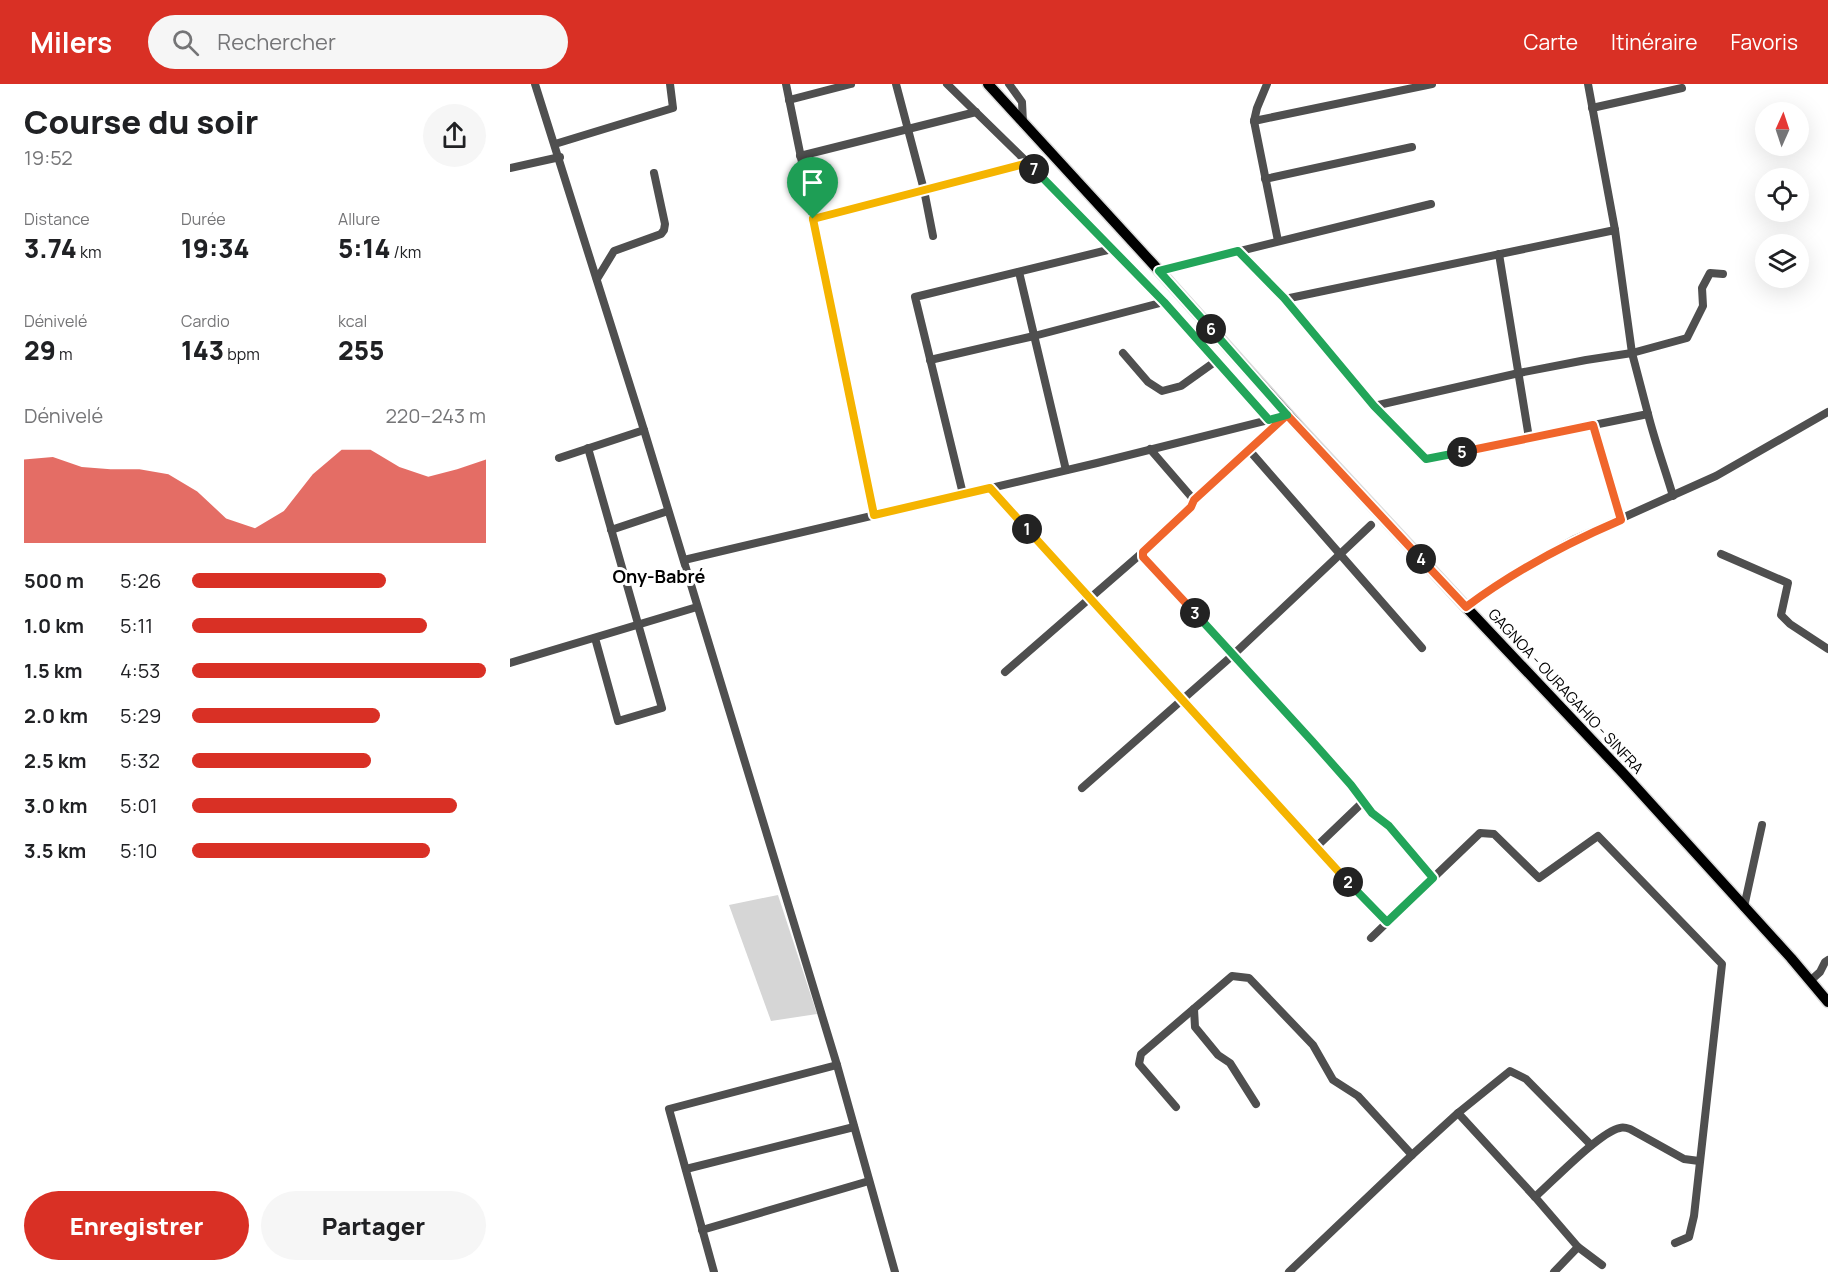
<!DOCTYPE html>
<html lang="fr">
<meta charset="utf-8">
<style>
:root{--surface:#fff;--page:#f6f6f6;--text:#202124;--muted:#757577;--accent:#d93025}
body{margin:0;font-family:Manrope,sans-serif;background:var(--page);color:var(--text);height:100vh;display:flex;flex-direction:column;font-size:22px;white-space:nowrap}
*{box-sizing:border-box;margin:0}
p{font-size:20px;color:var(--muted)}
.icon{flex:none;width:33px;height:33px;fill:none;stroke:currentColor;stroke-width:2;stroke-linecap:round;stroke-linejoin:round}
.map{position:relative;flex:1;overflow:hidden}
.panel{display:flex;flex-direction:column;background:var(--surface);width:510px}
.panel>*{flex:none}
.needle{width:39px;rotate:3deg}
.fabs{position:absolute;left:1245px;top:18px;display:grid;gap:12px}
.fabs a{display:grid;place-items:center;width:54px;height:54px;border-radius:50%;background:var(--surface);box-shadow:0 6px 24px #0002;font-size:30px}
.pin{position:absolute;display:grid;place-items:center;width:51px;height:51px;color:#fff;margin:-62px -26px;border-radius:50% 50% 50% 0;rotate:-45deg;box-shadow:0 0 6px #0007}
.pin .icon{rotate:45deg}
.km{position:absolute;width:30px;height:30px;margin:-15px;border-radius:50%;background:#222;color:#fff;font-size:16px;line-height:30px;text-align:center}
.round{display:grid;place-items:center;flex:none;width:63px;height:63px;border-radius:32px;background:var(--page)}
.headline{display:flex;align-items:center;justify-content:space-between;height:102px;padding:0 24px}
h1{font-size:33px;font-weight:800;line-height:45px}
.stats{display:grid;grid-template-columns:repeat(3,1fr);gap:9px;height:102px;padding:6px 24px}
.stats div{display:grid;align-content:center}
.stats b{font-size:26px;font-weight:800}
.stats small{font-size:16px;font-weight:400}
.stats p{font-size:16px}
.chart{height:168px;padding:12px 24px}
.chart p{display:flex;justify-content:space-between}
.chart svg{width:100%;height:108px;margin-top:6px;fill:var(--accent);opacity:.7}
.action{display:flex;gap:12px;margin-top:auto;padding:12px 24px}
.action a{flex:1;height:69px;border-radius:36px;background:var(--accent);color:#fff;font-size:24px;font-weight:800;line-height:69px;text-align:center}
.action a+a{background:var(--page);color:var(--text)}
ul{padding:0 24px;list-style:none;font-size:20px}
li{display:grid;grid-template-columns:96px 72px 1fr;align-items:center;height:45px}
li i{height:15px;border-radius:8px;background:var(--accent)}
header{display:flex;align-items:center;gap:36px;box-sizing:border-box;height:84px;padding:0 30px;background:var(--accent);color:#fff}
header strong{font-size:28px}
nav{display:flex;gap:33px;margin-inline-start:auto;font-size:21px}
.search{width:420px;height:54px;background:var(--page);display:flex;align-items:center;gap:15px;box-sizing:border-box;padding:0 21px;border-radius:33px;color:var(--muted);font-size:22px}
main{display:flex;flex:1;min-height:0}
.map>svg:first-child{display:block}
.green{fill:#d6d6d6}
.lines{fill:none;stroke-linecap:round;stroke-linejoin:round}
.major-casing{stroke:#dbdbdb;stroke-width:13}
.minor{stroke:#4f4f4f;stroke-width:8}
.major{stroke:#000;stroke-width:10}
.split-1-casing{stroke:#fff;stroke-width:12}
.split-2-casing{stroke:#fff;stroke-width:12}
.split-3-casing{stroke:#fff;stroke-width:12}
.split-4-casing{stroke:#fff;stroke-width:12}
.split-5-casing{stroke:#fff;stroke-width:12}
.split-6-casing{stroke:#fff;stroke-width:12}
.split-7-casing{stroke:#fff;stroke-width:12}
.split-8-casing{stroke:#fff;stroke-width:12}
.split-1{stroke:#f5b400;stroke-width:8}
.split-2{stroke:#f5b400;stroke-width:8}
.split-3{stroke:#22a559;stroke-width:8}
.split-4{stroke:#f0652b;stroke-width:8}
.split-5{stroke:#f0652b;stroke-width:8}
.split-6{stroke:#22a559;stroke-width:8}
.split-7{stroke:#22a559;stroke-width:8}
.split-8{stroke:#f5b400;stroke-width:8}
.labels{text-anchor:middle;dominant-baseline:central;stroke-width:6;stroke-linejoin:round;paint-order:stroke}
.street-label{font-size:15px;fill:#000;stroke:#fff}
.quarter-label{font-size:18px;font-weight:bold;fill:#000;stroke:#fff}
</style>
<header>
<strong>Milers</strong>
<div class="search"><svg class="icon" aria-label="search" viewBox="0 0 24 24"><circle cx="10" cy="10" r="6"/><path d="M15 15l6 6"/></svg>Rechercher</div>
<nav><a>Carte</a><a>Itinéraire</a><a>Favoris</a></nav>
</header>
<main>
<section class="panel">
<div class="headline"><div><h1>Course du soir</h1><p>19:52</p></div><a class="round"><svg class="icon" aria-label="share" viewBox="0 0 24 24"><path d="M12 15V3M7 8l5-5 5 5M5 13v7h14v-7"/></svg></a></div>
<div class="stats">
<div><p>Distance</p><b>3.74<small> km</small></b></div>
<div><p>Durée</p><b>19:34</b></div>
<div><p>Allure</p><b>5:14<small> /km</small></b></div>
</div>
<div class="stats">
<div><p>Dénivelé</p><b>29<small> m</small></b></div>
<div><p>Cardio</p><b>143<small> bpm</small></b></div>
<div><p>kcal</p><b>255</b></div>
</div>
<div class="chart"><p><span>Dénivelé</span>220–243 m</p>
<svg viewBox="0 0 160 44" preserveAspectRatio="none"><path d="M0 44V10L10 9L20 13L30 14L40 14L50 16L60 23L70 34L80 38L90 31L100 16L110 6L120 6L130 13L140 17L150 14L160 10V44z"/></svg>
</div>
<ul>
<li><b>500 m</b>5:26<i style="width:66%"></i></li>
<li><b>1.0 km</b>5:11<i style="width:80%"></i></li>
<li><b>1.5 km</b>4:53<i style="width:100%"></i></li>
<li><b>2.0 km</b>5:29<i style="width:64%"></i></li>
<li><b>2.5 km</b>5:32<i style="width:61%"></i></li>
<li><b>3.0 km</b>5:01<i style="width:90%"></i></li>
<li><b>3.5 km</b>5:10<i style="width:81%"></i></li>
</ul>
<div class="action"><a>Enregistrer</a><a>Partager</a></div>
</section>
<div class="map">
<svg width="1318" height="1188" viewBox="0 0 1318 1188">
<rect width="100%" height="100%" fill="#fff"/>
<!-- green -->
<path class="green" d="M268,811L307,930L261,937L219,821Z"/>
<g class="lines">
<!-- major casing -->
<g class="major-casing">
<path id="major" d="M478,0L643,180L792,346L956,523L1113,689L1281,874L1318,918"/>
</g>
<!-- minor -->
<g class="minor">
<path d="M25,0L134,346L327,981L385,1188"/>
<path d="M276,0L364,431"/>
<path d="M386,0L414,106L423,152"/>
<path d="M437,0L518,79L602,165L405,213L453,410"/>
<path d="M499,0L512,18L513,39"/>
<path d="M1078,0L1105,146"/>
<path d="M279,16L341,0"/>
<path d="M1082,24L1172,4"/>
<path d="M744,37L747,24L757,0"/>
<path d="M45,60L163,24L160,0"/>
<path d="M290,72L466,28"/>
<path d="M0,84L50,73"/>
<path d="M755,95L902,63"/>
<path d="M303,135L518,79"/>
<path d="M768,157L744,37L922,0"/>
<path d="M602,165L654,218L759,336"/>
<path d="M728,167L775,215L864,322L916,375L1138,330L1122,269L1105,146L775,215"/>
<path d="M989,170L1019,354"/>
<path d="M649,187L921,120"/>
<path d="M509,188L556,386"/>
<path d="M87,195L104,167L151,150L154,146L155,140L144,89"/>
<path d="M613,269L638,298L652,307L671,302L706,277"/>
<path d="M420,276L524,252L654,218"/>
<path d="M864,322L1009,289L1076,276L1122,269L1177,254L1193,222L1192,204L1200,189L1213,190"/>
<path d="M1138,330C1145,358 1155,385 1163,412"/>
<path d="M1083,341L1111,436"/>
<path d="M78,364L152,624L108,637L85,554"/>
<path d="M640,365L684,416L681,423L633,468V473L802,657L841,701L863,729L879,742L923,794L970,749L984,750L1029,794L1088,752L1212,880L1184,1132L1179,1153L1165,1159"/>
<path d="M739,366L912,564"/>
<path d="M49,374L134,346"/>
<path d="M480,404L562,496L877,838"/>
<path d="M684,416L775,333"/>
<path d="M101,446L158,427"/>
<path d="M1211,470L1278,499L1271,531L1280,540L1318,565"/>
<path d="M174,476L587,379L778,331"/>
<path d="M956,523L982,503L1013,484L1063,456L1206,392L1318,328"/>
<path d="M0,579L187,523"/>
<path d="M495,588L633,468"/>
<path d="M572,704L723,571L861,441"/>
<path d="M806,763L854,717"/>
<path d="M1234,823L1252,741"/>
<path d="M861,854L923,794"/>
<path d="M1300,897L1310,888L1315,878L1318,876"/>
<path d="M684,925L685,943L708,971L720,979L746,1020"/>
<path d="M666,1023L629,980L631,970L722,892L739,894L803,961L823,996L848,1012L902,1071L948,1029L1000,987L1016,995L1081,1061"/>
<path d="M948,1029L1025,1113L1068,1163L1044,1188"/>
<path d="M176,1085L344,1043"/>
<path d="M1025,1113C1042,1098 1091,1047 1110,1044C1113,1043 1117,1044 1120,1045L1174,1075L1189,1077"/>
<path d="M192,1146L359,1097"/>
<path d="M1068,1163L1092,1181"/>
<path d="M204,1188L159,1025L327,981"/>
<path d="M779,1188L902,1071"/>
</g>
<!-- major -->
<use href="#major" class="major"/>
</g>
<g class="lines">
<!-- split-1 casing -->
<g class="split-1-casing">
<path id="split-1" d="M303,135L364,431L480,404L517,445"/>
</g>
<!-- split-2 casing -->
<g class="split-2-casing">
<path id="split-2" d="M517,445L838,798"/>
</g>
<!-- split-3 casing -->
<g class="split-3-casing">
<path id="split-3" d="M685,529L802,657L841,701L862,729L879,742L923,794L877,838L838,798"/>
</g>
<!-- split-4 casing -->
<g class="split-4-casing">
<path id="split-4" d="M685,529L633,473V468L681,423L684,416L777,331L911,475"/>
</g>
<!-- split-5 casing -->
<g class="split-5-casing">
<path id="split-5" d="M911,475L956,523C1004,487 1055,460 1111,436L1083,341L952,368"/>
</g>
<!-- split-6 casing -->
<g class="split-6-casing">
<path id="split-6" d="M701,245L649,187L728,167L774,214L864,322L916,375L952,368"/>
</g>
<!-- split-7 casing -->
<g class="split-7-casing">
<path id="split-7" d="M524,85L654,218L759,336L777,331L701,245"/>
</g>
<!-- split-8 casing -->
<g class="split-8-casing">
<path id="split-8" d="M303,135L518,79L524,85"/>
</g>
<!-- split-1 -->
<use href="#split-1" class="split-1"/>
<!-- split-2 -->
<use href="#split-2" class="split-2"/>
<!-- split-3 -->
<use href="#split-3" class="split-3"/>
<!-- split-4 -->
<use href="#split-4" class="split-4"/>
<!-- split-5 -->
<use href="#split-5" class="split-5"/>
<!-- split-6 -->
<use href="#split-6" class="split-6"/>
<!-- split-7 -->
<use href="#split-7" class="split-7"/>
<!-- split-8 -->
<use href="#split-8" class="split-8"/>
</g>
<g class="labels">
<!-- street labels -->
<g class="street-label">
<text transform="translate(1056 607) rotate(47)">GAGNOA - OURAGAHIO - SINFRA</text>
</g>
<!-- quarter labels -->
<g class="quarter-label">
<text x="149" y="492">Ony-Babré</text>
</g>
</g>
</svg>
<div class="fabs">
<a><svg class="needle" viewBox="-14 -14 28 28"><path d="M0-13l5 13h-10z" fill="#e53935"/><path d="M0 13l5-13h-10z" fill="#757577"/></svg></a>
<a><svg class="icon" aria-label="locate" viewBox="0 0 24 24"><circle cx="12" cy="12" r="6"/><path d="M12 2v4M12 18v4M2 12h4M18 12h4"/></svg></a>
<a><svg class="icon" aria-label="layers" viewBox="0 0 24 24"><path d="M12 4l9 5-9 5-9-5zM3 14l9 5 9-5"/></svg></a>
</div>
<div class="pin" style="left:303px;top:135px;background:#1e9e55"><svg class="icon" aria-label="arrive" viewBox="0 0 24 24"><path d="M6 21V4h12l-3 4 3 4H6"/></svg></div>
<b class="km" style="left:517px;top:445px">1</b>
<b class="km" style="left:838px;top:798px">2</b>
<b class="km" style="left:685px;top:529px">3</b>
<b class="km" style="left:911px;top:475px">4</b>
<b class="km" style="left:952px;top:368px">5</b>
<b class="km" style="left:701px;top:245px">6</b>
<b class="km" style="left:524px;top:85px">7</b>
</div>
</main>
